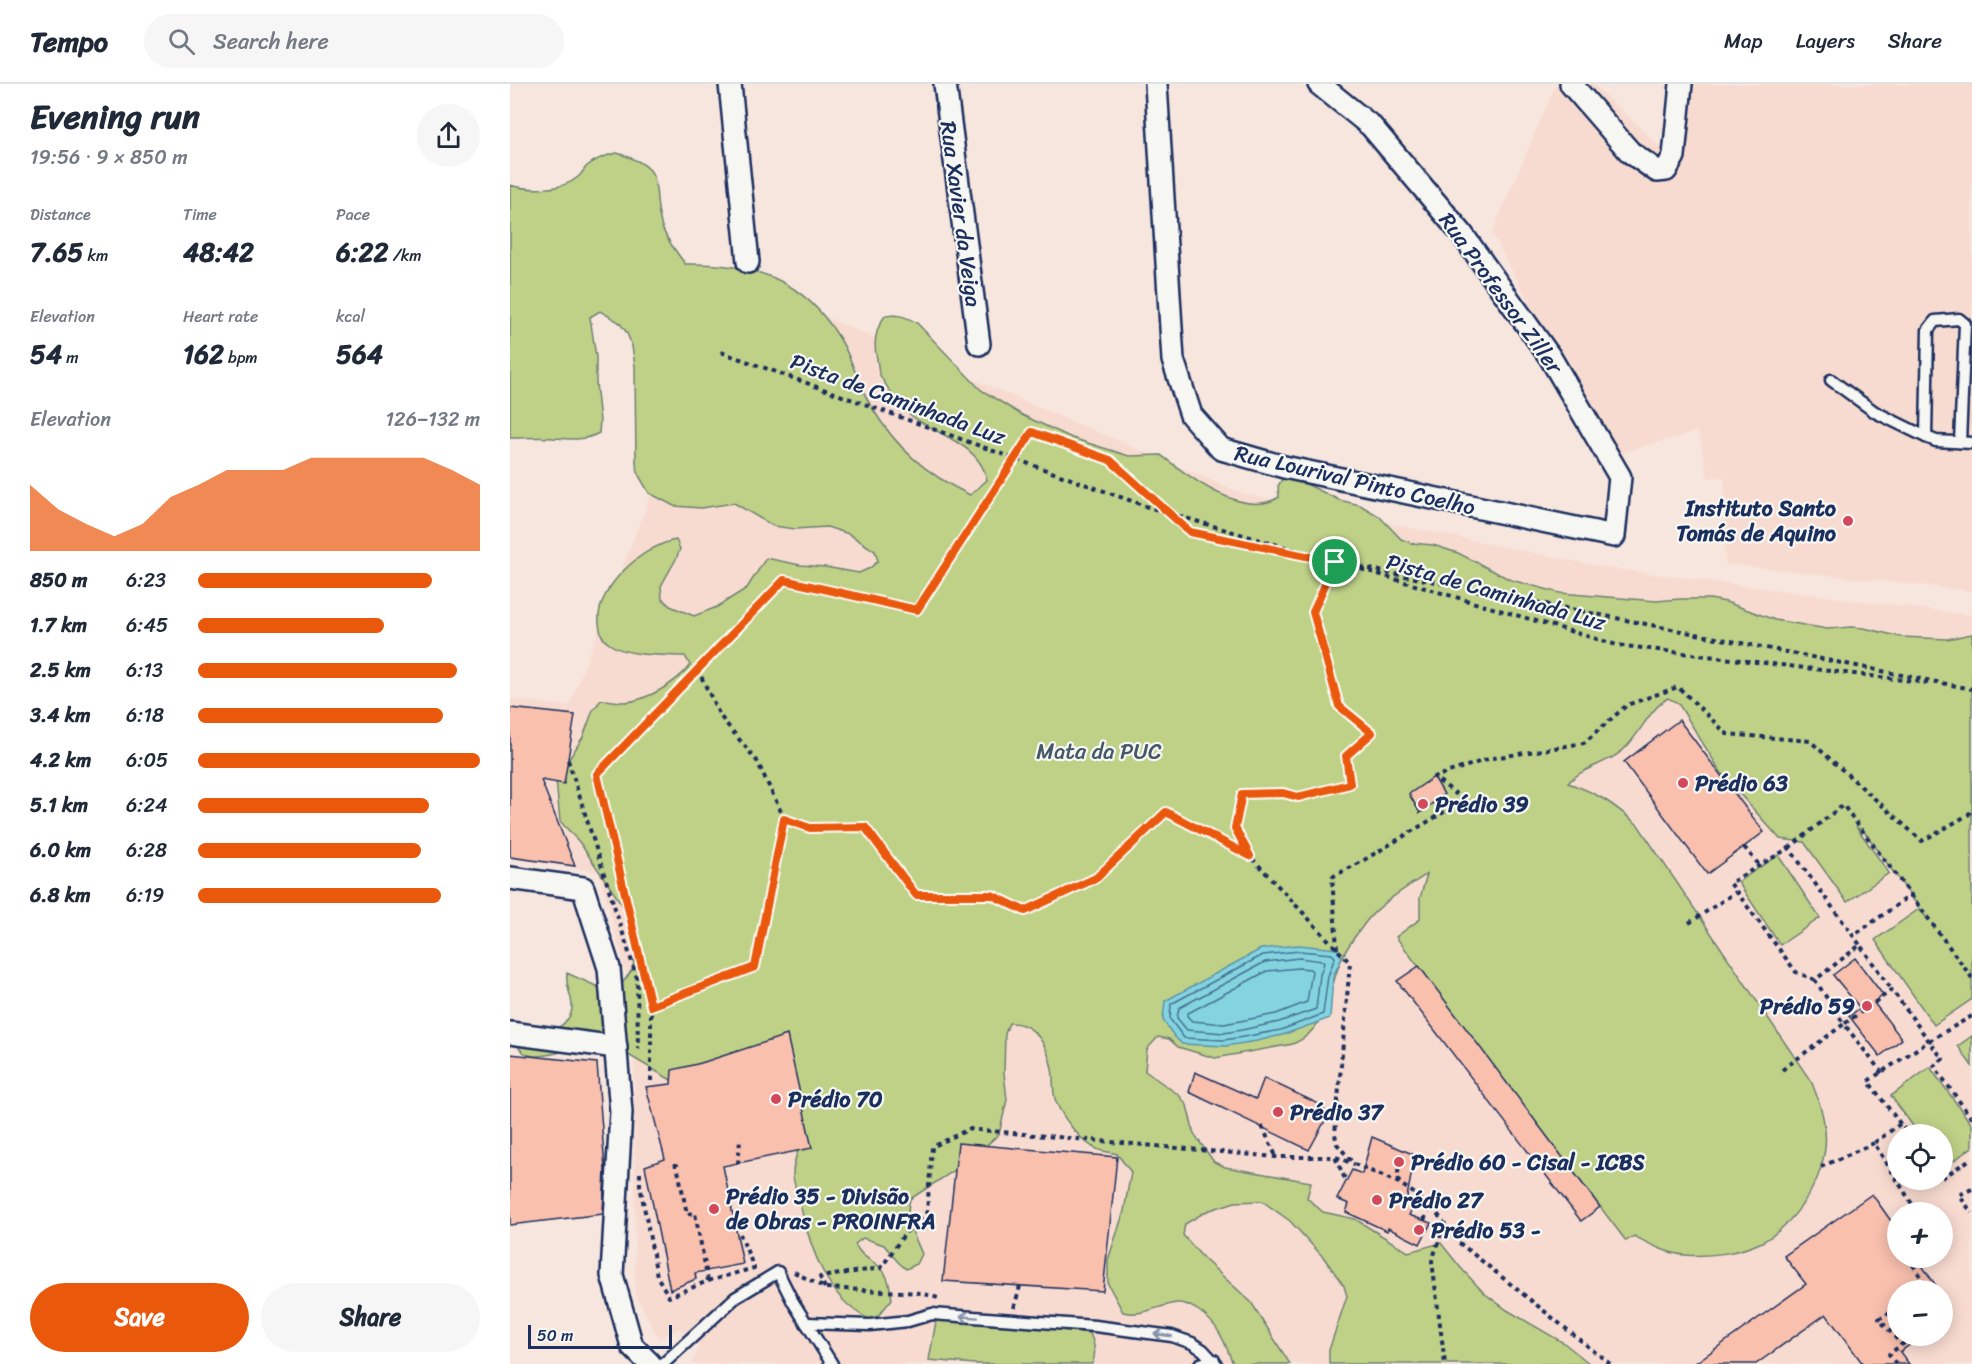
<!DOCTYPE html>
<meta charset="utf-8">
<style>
:root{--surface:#fff;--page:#f6f6f7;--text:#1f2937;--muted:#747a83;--line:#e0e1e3;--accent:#ea580c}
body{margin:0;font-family:Sriracha,sans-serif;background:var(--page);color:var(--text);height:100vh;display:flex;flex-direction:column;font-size:22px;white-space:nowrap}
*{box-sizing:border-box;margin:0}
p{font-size:20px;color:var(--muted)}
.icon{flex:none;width:33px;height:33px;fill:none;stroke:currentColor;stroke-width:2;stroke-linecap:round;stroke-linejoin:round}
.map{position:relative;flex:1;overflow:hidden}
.panel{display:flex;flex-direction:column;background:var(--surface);width:510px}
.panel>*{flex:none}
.tools{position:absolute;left:1377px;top:1040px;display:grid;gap:12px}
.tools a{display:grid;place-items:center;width:66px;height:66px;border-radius:50%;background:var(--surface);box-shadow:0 3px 15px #0003;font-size:30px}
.scale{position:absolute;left:18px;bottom:15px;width:144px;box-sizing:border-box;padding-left:6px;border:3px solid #1b2f5e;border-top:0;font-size:16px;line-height:21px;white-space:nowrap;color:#1b2f5e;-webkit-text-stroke:4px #f6f6f2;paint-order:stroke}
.pin{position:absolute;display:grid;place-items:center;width:51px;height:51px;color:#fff;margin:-26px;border:3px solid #fff;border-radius:50%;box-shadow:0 2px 6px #0007}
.round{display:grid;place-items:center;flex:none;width:63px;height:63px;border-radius:32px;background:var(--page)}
.headline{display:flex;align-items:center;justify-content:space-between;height:102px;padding:0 30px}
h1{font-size:33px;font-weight:800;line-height:45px}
.metrics{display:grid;grid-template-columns:repeat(3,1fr);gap:9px;height:102px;padding:6px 30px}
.metrics div{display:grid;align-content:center}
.metrics b{font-size:26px;font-weight:800}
.metrics small{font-size:16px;font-weight:400}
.metrics p{font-size:16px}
.chart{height:168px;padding:12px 30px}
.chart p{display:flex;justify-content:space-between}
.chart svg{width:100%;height:108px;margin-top:6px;fill:var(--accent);opacity:.7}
.cta{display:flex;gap:12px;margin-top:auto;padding:12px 30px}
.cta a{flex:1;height:69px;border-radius:36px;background:var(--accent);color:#fff;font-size:24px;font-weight:800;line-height:69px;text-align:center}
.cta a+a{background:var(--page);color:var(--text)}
ul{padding:0 30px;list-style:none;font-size:20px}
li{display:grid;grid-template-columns:96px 72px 1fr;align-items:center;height:45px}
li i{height:15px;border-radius:8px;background:var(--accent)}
header{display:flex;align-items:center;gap:36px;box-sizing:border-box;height:84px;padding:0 30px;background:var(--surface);border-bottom:2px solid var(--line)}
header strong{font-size:28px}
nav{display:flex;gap:33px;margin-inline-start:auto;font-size:21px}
.search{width:420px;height:54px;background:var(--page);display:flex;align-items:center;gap:15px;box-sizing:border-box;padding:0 21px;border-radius:33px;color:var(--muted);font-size:22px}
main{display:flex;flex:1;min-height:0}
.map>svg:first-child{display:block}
.built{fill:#f8dbd0;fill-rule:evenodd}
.green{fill:#bfd187;stroke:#6d8072;stroke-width:1.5}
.water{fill:#84d4e0;stroke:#5a92ac;stroke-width:1.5}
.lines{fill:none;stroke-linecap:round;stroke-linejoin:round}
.shore{stroke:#457192;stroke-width:1.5}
.building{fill:#f9c0ae;stroke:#1b2f5e;stroke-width:1.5}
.lane-casing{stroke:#1b2f5e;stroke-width:15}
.street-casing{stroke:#1b2f5e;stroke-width:26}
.path{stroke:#1b2f5e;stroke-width:4;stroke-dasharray:4.5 4.5;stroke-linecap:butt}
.lane{stroke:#f6f6f2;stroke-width:10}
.street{stroke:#f6f6f2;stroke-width:21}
.oneway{stroke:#8892a8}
.route-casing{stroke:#fff;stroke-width:12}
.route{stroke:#ea580c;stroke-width:8}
.poi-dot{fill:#d1495b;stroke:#f6f6f2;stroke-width:2}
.labels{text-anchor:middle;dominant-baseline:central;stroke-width:4.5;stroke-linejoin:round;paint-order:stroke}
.street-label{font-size:22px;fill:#1b2f5e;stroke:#f6f6f2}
.poi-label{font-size:22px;font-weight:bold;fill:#1b2f5e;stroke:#f6f6f2;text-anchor:start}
.park-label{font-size:22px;fill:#445868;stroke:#f6f6f2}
</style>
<header>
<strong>Tempo</strong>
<div class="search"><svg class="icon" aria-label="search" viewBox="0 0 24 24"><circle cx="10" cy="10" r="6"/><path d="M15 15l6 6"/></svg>Search here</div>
<nav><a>Map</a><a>Layers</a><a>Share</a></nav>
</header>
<main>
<section class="panel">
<div class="headline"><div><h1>Evening run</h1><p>19:56 · 9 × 850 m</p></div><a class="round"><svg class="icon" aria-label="share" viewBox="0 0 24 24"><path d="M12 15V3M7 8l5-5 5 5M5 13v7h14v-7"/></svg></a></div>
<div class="metrics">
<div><p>Distance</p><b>7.65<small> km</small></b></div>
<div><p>Time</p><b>48:42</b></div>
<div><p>Pace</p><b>6:22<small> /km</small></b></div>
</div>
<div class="metrics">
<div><p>Elevation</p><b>54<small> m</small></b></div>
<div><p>Heart rate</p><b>162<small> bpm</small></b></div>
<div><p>kcal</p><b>564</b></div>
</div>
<div class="chart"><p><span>Elevation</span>126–132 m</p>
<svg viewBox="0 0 160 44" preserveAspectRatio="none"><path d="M0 44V17L10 27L20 33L30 38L40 33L50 22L60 17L70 11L80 11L90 11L100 6L110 6L120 6L130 6L140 6L150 11L160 17V44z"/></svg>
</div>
<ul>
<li><b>850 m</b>6:23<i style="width:83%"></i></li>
<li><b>1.7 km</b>6:45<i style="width:66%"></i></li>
<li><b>2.5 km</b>6:13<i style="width:92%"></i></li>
<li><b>3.4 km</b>6:18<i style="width:87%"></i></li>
<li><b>4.2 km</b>6:05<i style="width:100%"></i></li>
<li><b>5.1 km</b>6:24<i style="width:82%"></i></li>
<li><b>6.0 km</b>6:28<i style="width:79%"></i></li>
<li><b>6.8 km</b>6:19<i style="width:86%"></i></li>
</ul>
<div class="cta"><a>Save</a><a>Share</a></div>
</section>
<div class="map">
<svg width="1462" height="1280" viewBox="0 0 1462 1280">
<rect width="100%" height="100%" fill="#f7e6de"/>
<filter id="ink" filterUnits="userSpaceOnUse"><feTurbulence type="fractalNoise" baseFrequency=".0167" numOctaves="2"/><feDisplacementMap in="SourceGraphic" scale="12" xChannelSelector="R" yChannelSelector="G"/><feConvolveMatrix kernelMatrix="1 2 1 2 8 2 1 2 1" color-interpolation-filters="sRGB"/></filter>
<g filter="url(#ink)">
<!-- built -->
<g class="built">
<path d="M1046,0H1083L1167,78L1173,0H1462V507L1215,480L1214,393L1198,394L1188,347L1100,372L982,149Z"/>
<path d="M224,194L734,410L1099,484L1462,531V1280H181L189,1263L170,1245L149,1255L125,1210L124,918L89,788L0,774V615L59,622ZM1388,1050H1432V1095H1388ZM1388,1128H1432V1173H1388ZM1388,1206H1432V1251H1388Z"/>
</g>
<!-- green -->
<g class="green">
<path d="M107,69C159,85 140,98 151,140C155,155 167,168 175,180C244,179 293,194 330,255C343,276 348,301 361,322C386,364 416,390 460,411L477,396C470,359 425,351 399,330C391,324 373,298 369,289C368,285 368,280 367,275C363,259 365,245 375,232C388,230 395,232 407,239L471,306L512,331L562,354L619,372L651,371C678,392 734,436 769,413L768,402L774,392L784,394L829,416L850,421L869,432L891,455L901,459L923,461L948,469L1001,496L1050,509L1146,517L1170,515H1200L1216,518L1265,536L1317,545L1341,543L1354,544L1391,553L1437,555L1462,550V915L1424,941L1365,856L1409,825L1416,833L1353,746L1347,744L1379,789L1337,818L1294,758L1270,755L1212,690L1168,619L1158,614C1140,625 1132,646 1118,661C1102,680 1074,681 1058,699C1090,710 1103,720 1128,741L1302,999C1311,1022 1319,1046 1314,1071C1309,1103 1281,1143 1252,1158C1230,1169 1199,1173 1175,1171C1157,1170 1140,1160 1124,1152L1116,1157L886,853L910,835V814L917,790C897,803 869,820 855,839C847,850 837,862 832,874C818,905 819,945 783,960L705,974L668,963L659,955L648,953L637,965L635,987L669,1011L677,1021L684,1050L704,1078L715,1083L801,1098L797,1114L813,1128L845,1135L898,1168L931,1159L950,1183L974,1209L997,1226L1054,1259L1080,1280H819V1266L837,1212L834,1202L814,1174L780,1137L752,1117L725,1118L697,1127L675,1140L673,1151L694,1175L741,1218L780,1280H723C715,1258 708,1240 689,1227C683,1223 675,1218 667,1219C648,1221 633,1233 613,1228L598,1200V1176L614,1127L621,1088L607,1070C601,1068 595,1068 589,1066C572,1060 553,1034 546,1018C542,1008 544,995 542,985C538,962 525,938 499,939L495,950L494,989L497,1016L489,1050L459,1077L400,1115C394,1135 404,1151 412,1170L407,1180L396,1185L388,1178L374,1161L353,1154L345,1160C352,1174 359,1174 370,1183C379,1192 380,1204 382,1215L368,1232L359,1235C316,1215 300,1162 290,1120C288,1111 284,1101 283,1092C282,1080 288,1068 291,1056L178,1006L93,956C78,960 33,976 19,971C12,969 9,965 6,959C24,953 63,946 62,922C62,910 55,904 57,889L95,906L108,905L122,886L127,864L126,854L115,825L70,759L50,737L46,696L73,653L83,626L91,616C99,616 107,618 115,618C136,617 168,598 180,581L175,572C153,571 116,573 98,559C91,554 90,547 89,539C85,504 134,461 166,456L170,465L166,475L151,502L152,514L160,522L184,532L207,523L237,504L256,474L290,481L315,483L349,489L360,484L368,477L365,467L339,450L317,443L285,445L263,442L224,419L191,424L164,422L139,409L128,390L126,380L125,282L122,262L117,249L109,238L90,227L80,233L86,273V299L90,337L89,349C74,357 60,355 43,354C29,353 14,354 0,354V101C20,107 52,107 68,93C72,90 74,85 77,82C86,75 96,71 107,69Z"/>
<path d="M1268,771L1310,834L1270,861L1228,798Z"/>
<path d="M1462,952V982L1448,962Z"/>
<path d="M1420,983L1462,1041V1063L1434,1084L1432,1081V1050H1409L1381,1012Z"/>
<path d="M438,1236L465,1237L580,1249C584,1259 587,1269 582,1280H465L419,1276L426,1237Z"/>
</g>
<!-- water -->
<path class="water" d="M789,861L827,865L832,873L823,893L820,934L772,951L747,957L715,962L672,960L664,952L653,936L655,917L751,865Z"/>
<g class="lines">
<!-- shore -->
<g class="shore">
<path d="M789,867L822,870L825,873L818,892L813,930L771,946L733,953L714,956L674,954L660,935L661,920L753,871Z"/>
<path d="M789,874L812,877L814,879L810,891L806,925L769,938L732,946L714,949L677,946L667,934L669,924L755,878Z"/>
<path d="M789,884L800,885L802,887L797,918L766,930L730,937L714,940L682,937L677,932L678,929L682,927L757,887Z"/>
</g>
</g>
<!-- building -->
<g class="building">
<path d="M0,624L65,631L54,700L31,696L65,782L0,773Z"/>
<path d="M1169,636L1254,748L1197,790L1114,678Z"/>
<path d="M924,693L934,710L910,729L899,710Z"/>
<path d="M1345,874L1373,911L1364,919L1392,955L1370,972L1339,932L1350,924L1323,891Z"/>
<path d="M909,882L1090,1123L1071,1137L887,897Z"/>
<path d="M277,951L302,1064L213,1082L233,1180L185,1189L186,1195L160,1206L135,1082L155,1075L136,1003L161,1000L162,986L191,979Z"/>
<path d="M0,970L87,979L95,1085L93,1130L0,1141Z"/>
<path d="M685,988L746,1015L754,994L813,1022L817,1033L799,1066L679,1008Z"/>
<path d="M862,1053L905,1071L897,1113L906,1117L899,1131L921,1139L910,1160L878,1144L877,1147L836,1128L839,1120L827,1115L842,1086L852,1090Z"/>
<path d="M448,1059L607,1073L593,1207L433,1197Z"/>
<path d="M1362,1110L1388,1147V1173H1406L1429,1206H1388V1251H1413L1390,1268L1399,1280H1353L1316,1230L1246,1280H1184L1296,1200L1274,1172Z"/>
</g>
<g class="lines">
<!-- lane casing -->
<g class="lane-casing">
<g id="lane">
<path d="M1321,296L1365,328L1416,353L1426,357L1462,359"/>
<path d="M1416,353L1418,246L1425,237L1449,235L1455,240L1450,358"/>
<path d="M296,1239L360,1241L398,1237L422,1230L585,1242L662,1252L682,1259L693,1266L706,1280"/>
<path d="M153,1280L225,1214L268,1188L283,1218L322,1280"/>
<path d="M690,1280L704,1276"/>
</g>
</g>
<!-- street casing -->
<g class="street-casing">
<g id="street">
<path d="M220,0L238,178"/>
<path d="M435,0L469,260"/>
<path d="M646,0L663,276L681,331L711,365L774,383L1104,452L1110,393L1040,273L952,150L861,42L809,0"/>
<path d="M1061,0L1120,68L1147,87L1156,86L1164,72L1171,0"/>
<path d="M0,794L73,804L99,884L111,1028L102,1191L122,1262L140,1280"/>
<path d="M0,949L106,963"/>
</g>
</g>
<!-- path -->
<g class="path">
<path d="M211,268L638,423L826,478"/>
<path d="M851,485L1107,561L1418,599"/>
<path d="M58,676L127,894L128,965"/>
<path d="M274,734L300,744L355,743L406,811H482L515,827L586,794L656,728L739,772"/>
<path d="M1234,763L1250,782"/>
<path d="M1279,764L1333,721L1401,811L1343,852"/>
<path d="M1401,811L1462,894"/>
<path d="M1179,839L1226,808"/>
<path d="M827,865L822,793L849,779L954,716L924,693L978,675L1074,659L1117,621L1168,603L1217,650L1300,657L1412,757L1458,731L1462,726"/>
<path d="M1305,896L1286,888L1220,799L1279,764L1350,861"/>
<path d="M141,922L245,883L274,734L247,677L210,632L188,586"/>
<path d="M1462,932L1419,957L1433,975L1424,982L1462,1035"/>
<path d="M1272,986L1334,940L1305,896L1350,861L1382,906"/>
<path d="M1372,989L1334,940L1382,906L1419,957L1358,997L1398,1050"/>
<path d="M141,997V922L87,690L275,496L407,526L522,348L600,376L680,449L798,472"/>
<path d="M1390,1040L1364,1059L1407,1128"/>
<path d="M752,1042L766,1072"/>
<path d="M826,1073L844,1080"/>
<path d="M228,1080L230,1056"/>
<path d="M1311,1083L1364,1059"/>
<path d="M888,1085L889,1099"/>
<path d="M130,1089V1101L147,1192L159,1213L198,1197L185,1129L177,1130L167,1081H162"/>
<path d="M1432,1094L1462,1074"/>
<path d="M1462,1105L1449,1111L1462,1129"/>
<path d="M914,1136L921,1121"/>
<path d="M934,1141L922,1177L935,1280"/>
<path d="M1398,1173L1419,1206"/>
<path d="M284,1188L315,1204L411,1209L428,1214"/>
<path d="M198,1197L244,1184L230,1150"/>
<path d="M315,1204L310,1193L371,1184L395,1149L417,1128L422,1063L459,1045L766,1073H825L836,1097"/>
<path d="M504,1224L510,1202"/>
<path d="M1388,1224L1369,1235L1392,1261"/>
<path d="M1432,1227V1230"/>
<path d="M1100,1280L947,1157L921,1121L889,1099L844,1080L827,1060L825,1050L840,879L740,772L725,744L732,710L773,709L788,713L840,700L836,672L862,649L829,622L803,528L825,478L1462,605"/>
<path d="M1386,1280L1379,1270L1405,1251"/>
</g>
<!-- lane -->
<use href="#lane" class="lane"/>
<!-- street -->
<use href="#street" class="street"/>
</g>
<!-- one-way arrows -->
<defs><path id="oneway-shaft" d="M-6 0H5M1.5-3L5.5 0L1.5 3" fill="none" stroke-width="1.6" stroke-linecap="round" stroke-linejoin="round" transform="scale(1.5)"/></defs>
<g class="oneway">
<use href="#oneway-shaft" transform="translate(459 1233) rotate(-176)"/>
<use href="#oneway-shaft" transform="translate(653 1251) rotate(-172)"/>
</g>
</g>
<g class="lines" filter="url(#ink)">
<!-- route casing -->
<g class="route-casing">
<path id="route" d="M522,348L600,376L680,448L825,478L803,528L829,622L862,649L836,672L840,700L788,713L773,709L732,710L725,744L740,772L656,728L586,794L515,827L482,811H406L355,743L300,744L274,735L245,883L141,922L87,690L274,496L407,526Z"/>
</g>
<!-- route -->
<use href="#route" class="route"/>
</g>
<!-- markers -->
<g class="poi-dot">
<circle cx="1338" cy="437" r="6"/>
<circle cx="1173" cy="699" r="6"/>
<circle cx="913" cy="720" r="6"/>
<circle cx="1357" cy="922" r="6"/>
<circle cx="266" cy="1015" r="6"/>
<circle cx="768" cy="1028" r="6"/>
<circle cx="889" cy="1078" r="6"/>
<circle cx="867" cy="1116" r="6"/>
<circle cx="204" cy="1125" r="6"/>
<circle cx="909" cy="1146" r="6"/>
</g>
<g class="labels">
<!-- street labels -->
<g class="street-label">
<text transform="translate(451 130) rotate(82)">Rua Xavier da Veiga</text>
<text transform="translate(991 209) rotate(54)">Rua Professor Ziller</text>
<text transform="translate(388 315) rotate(20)">Pista de Caminhada Luz</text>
<text transform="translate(845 396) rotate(13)">Rua Lourival Pinto Coelho</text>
<text transform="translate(986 508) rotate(16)">Pista de Caminhada Luz</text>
</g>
<!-- poi labels -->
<g class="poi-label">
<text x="1326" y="424" text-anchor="end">Instituto Santo<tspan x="1326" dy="25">Tomás de Aquino</tspan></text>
<text x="1185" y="699">Prédio 63</text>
<text x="925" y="720">Prédio 39</text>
<text x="1345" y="922" text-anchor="end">Prédio 59</text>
<text x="278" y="1015">Prédio 70</text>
<text x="780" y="1028">Prédio 37</text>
<text x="901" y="1078">Prédio 60 - Cisal - ICBS</text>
<text x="216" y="1112">Prédio 35 - Divisão<tspan x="216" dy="25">de Obras - PROINFRA</tspan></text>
<text x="879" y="1116">Prédio 27</text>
<text x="921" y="1146">Prédio 53 -</text>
</g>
<!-- park labels -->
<g class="park-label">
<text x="589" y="667">Mata da PUC</text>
</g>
</g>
</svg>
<div class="tools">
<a><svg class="icon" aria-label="locate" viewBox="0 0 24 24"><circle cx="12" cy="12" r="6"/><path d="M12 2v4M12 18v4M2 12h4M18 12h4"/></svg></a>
<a>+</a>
<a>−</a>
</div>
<div class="scale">50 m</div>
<div class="pin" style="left:825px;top:478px;background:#1e9e55"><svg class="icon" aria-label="arrive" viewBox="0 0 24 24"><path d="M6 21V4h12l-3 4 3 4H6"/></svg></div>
</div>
</main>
